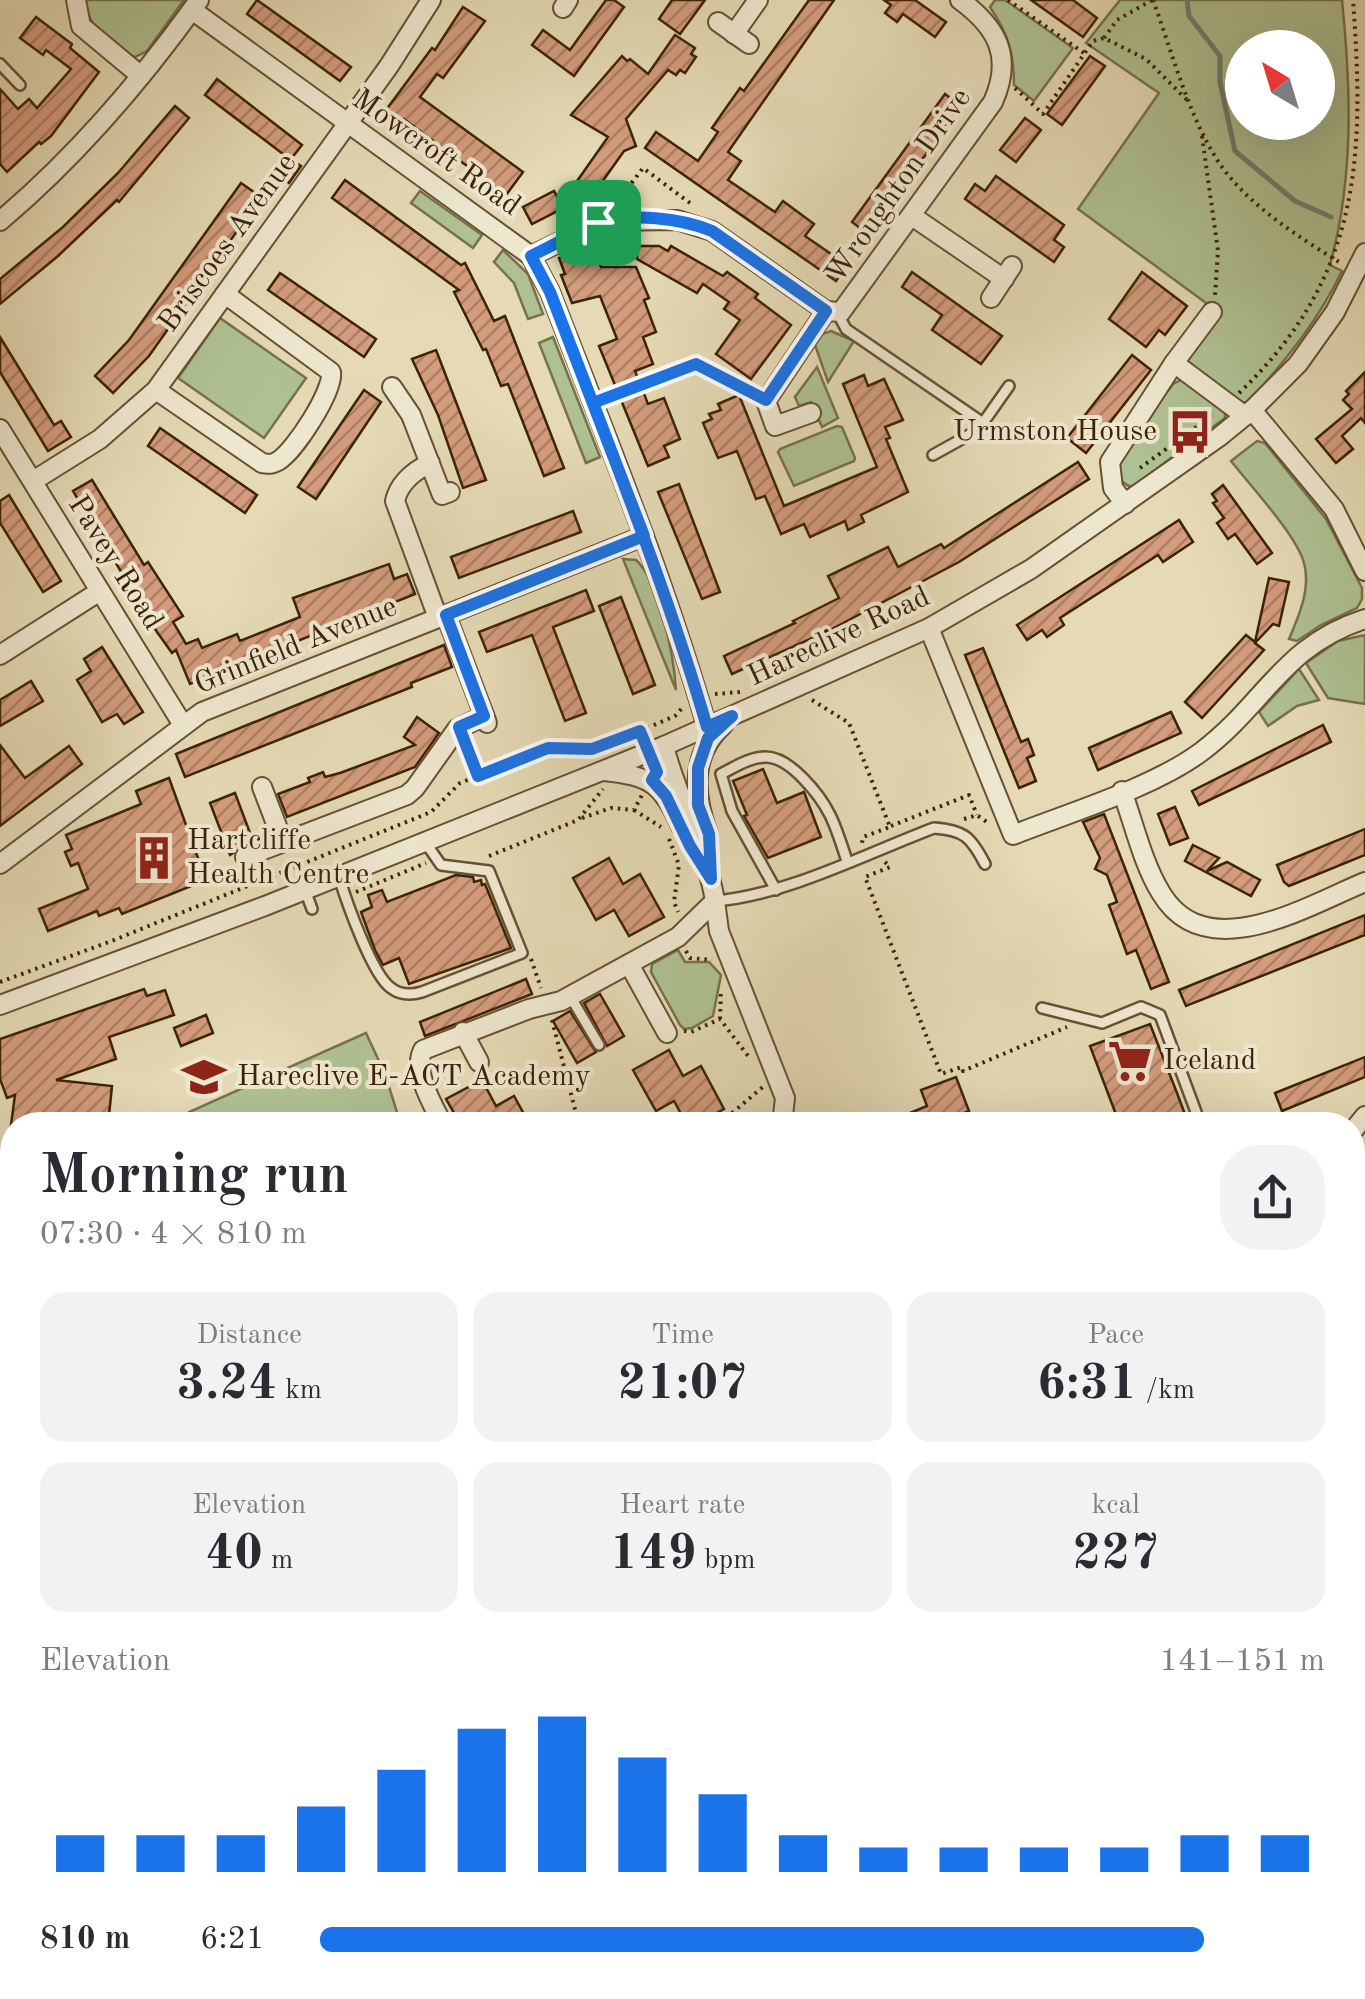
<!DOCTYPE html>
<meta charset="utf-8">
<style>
:root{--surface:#fff;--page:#f2f2f3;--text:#2b2b33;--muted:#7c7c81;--accent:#1a73e8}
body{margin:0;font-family:"Old Standard TT",serif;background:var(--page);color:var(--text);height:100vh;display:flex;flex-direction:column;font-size:38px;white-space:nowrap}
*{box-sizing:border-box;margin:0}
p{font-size:32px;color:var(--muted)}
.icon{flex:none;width:55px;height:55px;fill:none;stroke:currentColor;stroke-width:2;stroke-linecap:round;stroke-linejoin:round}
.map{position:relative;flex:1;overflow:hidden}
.panel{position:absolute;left:0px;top:1112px;width:1365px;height:888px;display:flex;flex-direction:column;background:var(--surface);border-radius:40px 40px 0 0;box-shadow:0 10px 40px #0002}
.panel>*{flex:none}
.needle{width:65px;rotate:322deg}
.fabs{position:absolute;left:1225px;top:30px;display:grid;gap:20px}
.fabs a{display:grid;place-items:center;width:110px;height:110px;border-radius:50%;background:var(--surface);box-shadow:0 10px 40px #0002;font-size:50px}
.pin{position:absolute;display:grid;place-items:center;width:85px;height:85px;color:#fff;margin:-42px;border-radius:20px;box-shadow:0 5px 15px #0006}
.round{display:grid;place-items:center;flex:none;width:105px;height:105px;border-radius:40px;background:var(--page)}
.overview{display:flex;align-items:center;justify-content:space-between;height:170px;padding:0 40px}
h1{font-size:55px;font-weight:600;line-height:75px}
.figures{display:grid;grid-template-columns:repeat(3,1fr);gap:15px;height:170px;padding:10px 40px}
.figures div{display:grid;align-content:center;border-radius:25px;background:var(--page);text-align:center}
.figures b{font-size:50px;font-weight:600}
.figures small{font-size:28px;font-weight:400}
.figures p{font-size:28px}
.chart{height:280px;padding:20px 40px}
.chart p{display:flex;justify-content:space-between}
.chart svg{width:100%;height:180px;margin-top:10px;stroke:var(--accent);stroke-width:6}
ul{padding:0 40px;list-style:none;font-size:32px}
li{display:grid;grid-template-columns:160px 120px 1fr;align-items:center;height:75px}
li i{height:25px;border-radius:12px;background:var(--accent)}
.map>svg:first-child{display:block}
.green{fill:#afc192;stroke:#76724c;stroke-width:2.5;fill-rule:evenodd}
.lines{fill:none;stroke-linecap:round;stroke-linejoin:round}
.stream{stroke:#727e6d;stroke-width:5}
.building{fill:url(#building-hatch);stroke:#3d2307;stroke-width:2.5}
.service-casing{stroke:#675132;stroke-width:14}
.minor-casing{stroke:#675132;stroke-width:22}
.path{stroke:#3d2307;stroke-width:4;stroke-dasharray:2.5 5;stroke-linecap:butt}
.service{stroke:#eee7cf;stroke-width:9}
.minor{stroke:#eee7cf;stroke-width:18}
.route-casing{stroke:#fff;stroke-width:20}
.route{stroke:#1a73e8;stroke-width:12}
.labels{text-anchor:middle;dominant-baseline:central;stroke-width:8;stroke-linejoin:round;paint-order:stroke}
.street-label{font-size:30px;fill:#3d2307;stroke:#eee7cf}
.poi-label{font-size:30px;fill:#3d2307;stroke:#eee7cf;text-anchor:start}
</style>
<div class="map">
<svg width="1365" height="1999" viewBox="0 0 1365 1999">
<defs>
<pattern id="building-hatch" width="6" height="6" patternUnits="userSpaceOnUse" patternTransform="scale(2.5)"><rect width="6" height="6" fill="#d39c7c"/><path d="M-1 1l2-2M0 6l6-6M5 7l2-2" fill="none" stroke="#ac7f64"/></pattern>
</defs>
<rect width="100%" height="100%" fill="#e5dab5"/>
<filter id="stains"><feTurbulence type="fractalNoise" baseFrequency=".002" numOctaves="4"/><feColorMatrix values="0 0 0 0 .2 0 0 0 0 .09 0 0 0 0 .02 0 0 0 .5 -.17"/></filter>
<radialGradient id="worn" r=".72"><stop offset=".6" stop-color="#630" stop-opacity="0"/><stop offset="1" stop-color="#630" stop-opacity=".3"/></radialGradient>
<!-- green -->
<g class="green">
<path d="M83,0H184L147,51L135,57C110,49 89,25 83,0Z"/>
<path d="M995,0H1005L1073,48L1034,101L1014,85C1014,52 1008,34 990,7Z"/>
<path d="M1120,0H1342C1351,90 1354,177 1330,265L1342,271C1318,321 1286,360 1249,401L1241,404L1188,364L1186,357L1217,311L1078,209L1159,93L1086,43ZM1242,48H1318V122H1242Z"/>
<path d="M420,191L482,235L473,248L411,203Z"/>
<path d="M503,250L528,274L543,314L528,319L514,283L494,262Z"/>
<path d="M220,318L306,378L264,438L178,378Z"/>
<path d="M831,331L854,341L828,382L815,345L822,334Z"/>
<path d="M553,337L600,457L586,463L539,343Z"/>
<path d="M817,367L838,418L822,427L811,402L799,406L795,397Z"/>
<path d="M1181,380H1189L1225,408V418L1132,487C1118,483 1116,472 1116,459L1173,384Z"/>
<path d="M837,426L842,427L855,458L854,461L794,486L778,452L780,449Z"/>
<path d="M1257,441L1265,443L1326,519L1362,588V599L1357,608L1321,625L1297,641L1289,639C1299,616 1311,588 1304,563C1297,536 1250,485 1231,461Z"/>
<path d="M623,559L636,560C660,582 674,658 676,690Z"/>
<path d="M1365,635V704L1328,698L1306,663L1338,641Z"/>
<path d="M1299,669L1319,700L1297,706L1268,726L1259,712Z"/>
<path d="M678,950L685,962H709L721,975L713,1016L692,1028L684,1029L680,1025L651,972L652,964Z"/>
<path d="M366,1033L385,1074L401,1125H187L189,1112Z"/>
<path d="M1104,1988H1175L1179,1999H1083L1082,1995Z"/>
</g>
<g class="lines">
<!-- stream -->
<path class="stream" d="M1187,0L1189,16L1220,56V82L1235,151L1295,201L1331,217"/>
</g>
<!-- building -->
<g class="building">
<path d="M257,0L351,67L340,81L247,14Z"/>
<path d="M606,0H614L624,7L574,76L532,45L543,30L570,50Z"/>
<path d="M672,0H705L680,34L659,19Z"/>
<path d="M809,0H834L728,152L741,161L728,180L775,212L783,201L814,224L805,236L847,265L836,281L645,148L656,132L698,161L718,132L712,128L721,115L740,88L744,91Z"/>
<path d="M884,0H915L946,22L935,37L903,14L897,22L885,13L891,5Z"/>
<path d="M1031,0H1073L1097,18L1083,37Z"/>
<path d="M463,7L485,21L443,78L437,74L420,97L523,172L506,195L404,119L402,122L386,110L432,48L435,50Z"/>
<path d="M36,17L72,44L70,48L99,72L51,136L41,144L39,142L7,172L0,164V89L18,109L29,99L37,108L71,69L46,50L43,55L20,38Z"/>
<path d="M675,35L695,48L691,54L696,57L685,73L680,70L676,75L668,70L626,119L636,146L624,151L595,192L532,224L523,207L554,191L561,204L608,137L571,115L622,56L627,61L630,59L648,74Z"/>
<path d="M1090,56L1105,66L1062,125L1047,114Z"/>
<path d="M217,79L302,145L291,159L301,166L289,183L275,172L287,157L205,95Z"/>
<path d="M945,94L961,106L868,234L852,222Z"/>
<path d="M175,106L189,118L119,202L117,200L58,256L0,304V279L63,227L118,173Z"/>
<path d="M1025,118L1041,130L1016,162L1000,150Z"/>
<path d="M996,176L1064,225L1054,240L1064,247L1054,262L965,199L975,184L985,191Z"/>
<path d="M345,180L461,265L465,263L494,321L505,316L564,468L544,476L508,384L501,386L486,349L483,350L454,292L459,290L332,198Z"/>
<path d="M241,183L261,197L149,356L113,393L95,376L129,340Z"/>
<path d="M637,246H659L668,251L671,246L723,276L727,272L758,294L755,298L791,325L751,379L716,354L740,320L724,309L729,302L703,284L697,293L637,259Z"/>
<path d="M586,247L592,263L598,260L601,267H636L649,298L644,300L656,332L643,337L653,364L635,371L648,404L664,398L680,439L664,446L669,457L648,466L599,346L617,339L600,296L572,303L561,275L565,274L559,258Z"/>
<path d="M912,272L1002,336L981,364L932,330L942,315L902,287Z"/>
<path d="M1142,272L1187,306L1165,335L1159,330L1146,347L1109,319Z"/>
<path d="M280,273L376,339L364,357L268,290Z"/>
<path d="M0,337L54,425L61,421L71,437L48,451L0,372Z"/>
<path d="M436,350L486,480L463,488L438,415L412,359Z"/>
<path d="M1132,355L1151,370L1086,453L1067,438Z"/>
<path d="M1365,372V423L1361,418L1342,436L1353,449L1336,463L1316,439L1352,409L1343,400L1349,394L1346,391Z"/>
<path d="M864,375L868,386L884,379L903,420L885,427L890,438L886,439L908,492L861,515L864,522L848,530L845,521L810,537L804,524L781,534L765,496L756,499L737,451L718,458L703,423L712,419L709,414L721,410L718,404L739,395L784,506L877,467L843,384Z"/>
<path d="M364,390L381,402L316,499L298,487Z"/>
<path d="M160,428L257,495L245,513L148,446Z"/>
<path d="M1078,462L1089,479L959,562L828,631L732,674L724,656L795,623L793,621L839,598L828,576L888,547L898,567L941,544L944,548Z"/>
<path d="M92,480L144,565L148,562L183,616L173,622L186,644L198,639L202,648L237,634L240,641L300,617L293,598L389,564L394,579L407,574L415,594L190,684L176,650L172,653L157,632L73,491Z"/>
<path d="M679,484L720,592L702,599L658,492Z"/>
<path d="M1223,485L1272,553L1257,564L1235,534L1228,539L1217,523L1224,518L1213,503L1217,501L1212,494Z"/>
<path d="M9,495L61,581L43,592L0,523V501Z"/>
<path d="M573,511L581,532L459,578L451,557Z"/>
<path d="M1179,520L1193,542L1163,562L1158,555L1060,618L1064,625L1047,637L1042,630L1027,640L1017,625Z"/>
<path d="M1269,578L1289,582L1279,626L1273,624L1255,643L1264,650L1202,718L1185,702L1246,635L1255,642Z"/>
<path d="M586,590L594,611L553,627L586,713L565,721L532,635L487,652L479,632Z"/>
<path d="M621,597L655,685L633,694L599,606Z"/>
<path d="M444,645L452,667L411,683L412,687L185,777L176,754Z"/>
<path d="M102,647L143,712L124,724L117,714L102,722L77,680L91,671L84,659Z"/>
<path d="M983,648L1021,742L1028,739L1034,755L1027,758L1036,781L1019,788L965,655Z"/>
<path d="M31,681L43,701L0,726V700Z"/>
<path d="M1171,712L1181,733L1098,770L1089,748Z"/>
<path d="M417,717L439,733L415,767L287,817L278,794L310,782L308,778L323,772L325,777L340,773L415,745L404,737Z"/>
<path d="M1323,725L1331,742L1199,805L1192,791Z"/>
<path d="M0,745L25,778L69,746L82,764L0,826Z"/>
<path d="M763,769L777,803L804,792L821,837L768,858L744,816L747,815L733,781Z"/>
<path d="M169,778L206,880L122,914L119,908L99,916L97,911L48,931L39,909L88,889L78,863L71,866L65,852L72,849L66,835L141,804L136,791Z"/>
<path d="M235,793L253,841L230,855L210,803Z"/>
<path d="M1175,807L1188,838L1170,845L1158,814Z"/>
<path d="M1104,814L1169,982L1151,989L1136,950L1127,954L1109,905L1117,902L1107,875L1095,869L1100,858L1083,822Z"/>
<path d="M1365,829V855L1289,886L1284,882L1277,865Z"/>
<path d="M1193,845L1219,858L1207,871L1227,862L1260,880L1251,896L1185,861Z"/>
<path d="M609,858L623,884L640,874L664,917L629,936L614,910L596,920L573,878Z"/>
<path d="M456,875L473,877L474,882L481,880L482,885L485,884L511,948L409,984L399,958L383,965L375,950L361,912L372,907L368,895L382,890L387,902Z"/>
<path d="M1365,915V935L1186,1006L1179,990Z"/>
<path d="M526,979L532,994L425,1036L420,1022Z"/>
<path d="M144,989L147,996L165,990L174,1015L109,1037L116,1059L56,1080L112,1086L108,1125H11L15,1095L7,1098L0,1079V1039Z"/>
<path d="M600,994L624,1036L607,1046L584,1003Z"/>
<path d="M570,1011L596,1052L577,1063L553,1021Z"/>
<path d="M206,1015L213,1033L181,1046L174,1028Z"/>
<path d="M1150,1024L1177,1093L1189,1125H1120L1090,1046Z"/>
<path d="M669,1050L683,1076L701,1066L724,1109L695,1125H687L674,1101L656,1111L633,1070Z"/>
<path d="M1365,1057V1077L1282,1111L1275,1093Z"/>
<path d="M956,1077L969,1111L952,1118L954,1125H881L927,1106L921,1090Z"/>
<path d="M482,1080L496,1106L514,1096L530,1125H461L446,1099Z"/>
</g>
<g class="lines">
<!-- service casing -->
<g class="service-casing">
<g id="service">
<path d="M0,64L20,85"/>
<path d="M838,314L846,329L983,423"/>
<path d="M933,455L978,430L1009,386"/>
<path d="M339,877C346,900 372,975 391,988C400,995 412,995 422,992L522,953L489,871L441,865L425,842"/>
<path d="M305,890L312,909"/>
<path d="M776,890L732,811L721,774C735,767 750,757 766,757C790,757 820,795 830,815C837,829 842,846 847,861"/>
<path d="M715,901C787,895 865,854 934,828C964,830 971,837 985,864"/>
<path d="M570,996L599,1045"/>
<path d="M1042,1008L1102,1023L1141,1007L1160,1015L1196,1112"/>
</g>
</g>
<!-- minor casing -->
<g class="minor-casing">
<g id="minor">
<path d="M76,0L81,26L141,76"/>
<path d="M563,8L568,0"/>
<path d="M192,10L531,256L550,292C606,436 664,578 707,727"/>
<path d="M718,22L749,44"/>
<path d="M734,34L758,0"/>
<path d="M912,216L1004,279"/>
<path d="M0,221C76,157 141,81 199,0"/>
<path d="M531,256L603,221L677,220L712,231L826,311L841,312L993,102C1013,57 998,28 960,0"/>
<path d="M991,298L1012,266"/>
<path d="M1174,363L1245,416"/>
<path d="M392,387L411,415L442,495L450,492"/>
<path d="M156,390L262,463C269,464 271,465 278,461C295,451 334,390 331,372L225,294"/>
<path d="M1252,410L1334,509L1365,571"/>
<path d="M811,413L775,426L766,401L826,311"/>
<path d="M0,429L183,725"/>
<path d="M430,463C414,471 399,483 395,501L438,618"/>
<path d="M33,481L100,439L156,390L389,66L431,0"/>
<path d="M1125,504L1113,488L1110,462L1174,363L1212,312"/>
<path d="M446,615L487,723"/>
<path d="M929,628L1013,835C1071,812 1152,788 1201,752C1264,705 1283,645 1365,619"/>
<path d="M0,655L100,591"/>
<path d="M604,771C650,776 662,783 681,826"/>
<path d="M262,787L283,842"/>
<path d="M1122,791C1134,824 1143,864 1161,893C1206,968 1307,906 1365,882"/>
<path d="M708,834C694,795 690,755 723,725"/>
<path d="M245,857L407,795L415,788L457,729L484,716"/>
<path d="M0,864L202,712L644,536"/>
<path d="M715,901L719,931L785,1098L782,1124"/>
<path d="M629,964L667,1033"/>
<path d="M0,1005L265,906L664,746L929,628L1031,569L1219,437L1252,410L1298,364L1335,312L1365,253"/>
<path d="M463,1032L479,1062"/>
<path d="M443,1125C433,1105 412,1071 423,1050L529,1009L561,1001L678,937L715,901C706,847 677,799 664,746"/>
<path d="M1352,1132L1365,1116"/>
<path d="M1352,1418L1365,1411"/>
<path d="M1352,1496L1365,1524"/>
<path d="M0,1606L12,1608"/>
<path d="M1352,1683L1365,1679"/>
<path d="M1352,1881L1362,1874"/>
<path d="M0,1929L12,1925"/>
<path d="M272,1988L277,1999"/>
<path d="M712,1988L717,1999"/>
<path d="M215,1990L222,1988"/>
<path d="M538,1999L562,1988"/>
<path d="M1041,1999L1075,1988"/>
</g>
</g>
<!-- path -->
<g class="path">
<path d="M1008,0L1084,53"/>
<path d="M1153,0C1172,52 1187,111 1216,158C1243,202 1296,235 1339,262"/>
<path d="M1104,38L1117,20L1152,0"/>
<path d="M1015,88L1043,114L1093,41L1104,38L1146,59L1189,102"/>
<path d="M1202,136L1218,251L1215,295"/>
<path d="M618,201L643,168L694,206"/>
<path d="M1239,393C1360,278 1365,159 1353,0"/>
<path d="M610,396L696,364L753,393"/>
<path d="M1140,468L1213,415"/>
<path d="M715,694L740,692"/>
<path d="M812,700L849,723L890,827L863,837L862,843"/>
<path d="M640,731L675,716L683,707"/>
<path d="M467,747L478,776"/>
<path d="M634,810L661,827"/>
<path d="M582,818L611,808L634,810L642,795"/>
<path d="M964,819L977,815L988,823"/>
<path d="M891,826L969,795L977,815"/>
<path d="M669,839L679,865L674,902L678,912"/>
<path d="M489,856L578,820L603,789"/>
<path d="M885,862L890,867L865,877L941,1074L962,1067L963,1071L1067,1027"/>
<path d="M356,892L426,863"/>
<path d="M686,951L690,958L712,960"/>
<path d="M531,959L541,988"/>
<path d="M0,982L109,942L431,812L460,783L548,748L592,749L640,731L642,736"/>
<path d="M720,1019L721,989"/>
<path d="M552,1020L579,1125"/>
<path d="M684,1031L691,1032L720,1019L748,1056"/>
<path d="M713,1125L725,1119L764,1086"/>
<path d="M1352,1819L1362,1769L1359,1701"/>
<path d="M0,1882L12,1878"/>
<path d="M0,1885L12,1893"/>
<path d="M1352,1941L1365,1948"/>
<path d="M0,1978L7,1999"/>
<path d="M796,1988L801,1999"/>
<path d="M1154,1988L1157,1999"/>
</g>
<!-- service -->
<use href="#service" class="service"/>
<!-- minor -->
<use href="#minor" class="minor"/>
</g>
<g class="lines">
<!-- route casing -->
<g class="route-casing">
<path id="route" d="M598,222L531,256L550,292L644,536L446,615L484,716L459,727L478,776L548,748L592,749L640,731L657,772L652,780L666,796L690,846L711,879L709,834L698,805V768L708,738L732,716L707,727C675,617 634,510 593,403L696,364L766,400L826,311L712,231C678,217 634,214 598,222"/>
</g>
<!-- route -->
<use href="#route" class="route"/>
</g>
<!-- icons -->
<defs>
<g id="bus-bare" transform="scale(3.45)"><path d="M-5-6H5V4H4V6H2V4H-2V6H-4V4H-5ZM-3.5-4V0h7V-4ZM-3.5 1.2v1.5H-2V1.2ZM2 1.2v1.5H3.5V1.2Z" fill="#8f2418" stroke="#eee7cf" stroke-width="2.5" paint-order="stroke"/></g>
<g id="building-bare" transform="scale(3.45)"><path d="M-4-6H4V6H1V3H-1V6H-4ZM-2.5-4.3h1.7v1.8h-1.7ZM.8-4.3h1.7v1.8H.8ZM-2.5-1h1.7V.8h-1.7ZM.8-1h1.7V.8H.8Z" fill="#8f2418" stroke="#eee7cf" stroke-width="2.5" paint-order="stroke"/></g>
<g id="supermarket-bare" transform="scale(3.45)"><path d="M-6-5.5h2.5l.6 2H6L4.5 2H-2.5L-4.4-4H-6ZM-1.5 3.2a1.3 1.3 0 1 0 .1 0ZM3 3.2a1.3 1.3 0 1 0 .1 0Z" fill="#8f2418" stroke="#eee7cf" stroke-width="2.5" paint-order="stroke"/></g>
<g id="school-bare" transform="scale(3.45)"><path d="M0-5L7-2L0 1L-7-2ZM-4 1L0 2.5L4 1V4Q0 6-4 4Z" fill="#8f2418" stroke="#eee7cf" stroke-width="2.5" paint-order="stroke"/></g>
</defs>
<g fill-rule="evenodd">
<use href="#bus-bare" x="1190" y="432"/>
<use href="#building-bare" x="154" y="858"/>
<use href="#supermarket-bare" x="1130" y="1061"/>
<use href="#school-bare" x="204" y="1077"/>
</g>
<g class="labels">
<!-- street labels -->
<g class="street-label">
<text transform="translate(436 153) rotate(35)">Mowcroft Road</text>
<text transform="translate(899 186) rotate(-55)">Wroughton Drive</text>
<text transform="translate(228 243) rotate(-54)">Briscoes Avenue</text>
<text transform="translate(115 563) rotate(58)">Pavey Road</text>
<text transform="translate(839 637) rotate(-25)">Hareclive Road</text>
<text transform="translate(296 646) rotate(-22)">Grinfield Avenue</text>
</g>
<!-- poi labels -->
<g class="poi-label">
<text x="1157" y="432" text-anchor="end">Urmston House</text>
<text x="187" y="841">Hartcliffe<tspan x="187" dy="34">Health Centre</tspan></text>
<text x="1163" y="1061">Iceland</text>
<text x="237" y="1077">Hareclive E-ACT Academy</text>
</g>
</g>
<rect width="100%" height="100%" filter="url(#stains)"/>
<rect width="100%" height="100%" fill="url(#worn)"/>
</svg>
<div class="fabs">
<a><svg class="needle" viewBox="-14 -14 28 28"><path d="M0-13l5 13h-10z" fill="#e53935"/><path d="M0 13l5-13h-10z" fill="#7c7c81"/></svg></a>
</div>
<div class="pin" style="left:598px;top:222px;background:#1e9e55"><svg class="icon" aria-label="arrive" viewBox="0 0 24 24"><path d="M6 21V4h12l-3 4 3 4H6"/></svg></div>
<section class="panel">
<div class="overview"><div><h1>Morning run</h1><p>07:30 · 4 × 810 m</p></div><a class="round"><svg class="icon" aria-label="share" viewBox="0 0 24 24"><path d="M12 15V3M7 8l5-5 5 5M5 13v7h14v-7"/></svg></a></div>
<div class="figures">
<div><p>Distance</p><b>3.24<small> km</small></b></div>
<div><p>Time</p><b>21:07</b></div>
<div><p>Pace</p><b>6:31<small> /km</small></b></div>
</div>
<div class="figures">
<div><p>Elevation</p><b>40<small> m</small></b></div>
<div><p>Heart rate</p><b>149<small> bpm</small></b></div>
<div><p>kcal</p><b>227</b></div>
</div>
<div class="chart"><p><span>Elevation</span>141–151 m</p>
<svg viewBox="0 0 160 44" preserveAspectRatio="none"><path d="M5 44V35M15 44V35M25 44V35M35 44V28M45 44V19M55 44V9M65 44V6M75 44V16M85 44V25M95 44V35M105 44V38M115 44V38M125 44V38M135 44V38M145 44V35M155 44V35"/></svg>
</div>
<ul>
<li><b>810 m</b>6:21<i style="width:88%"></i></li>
</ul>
</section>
</div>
